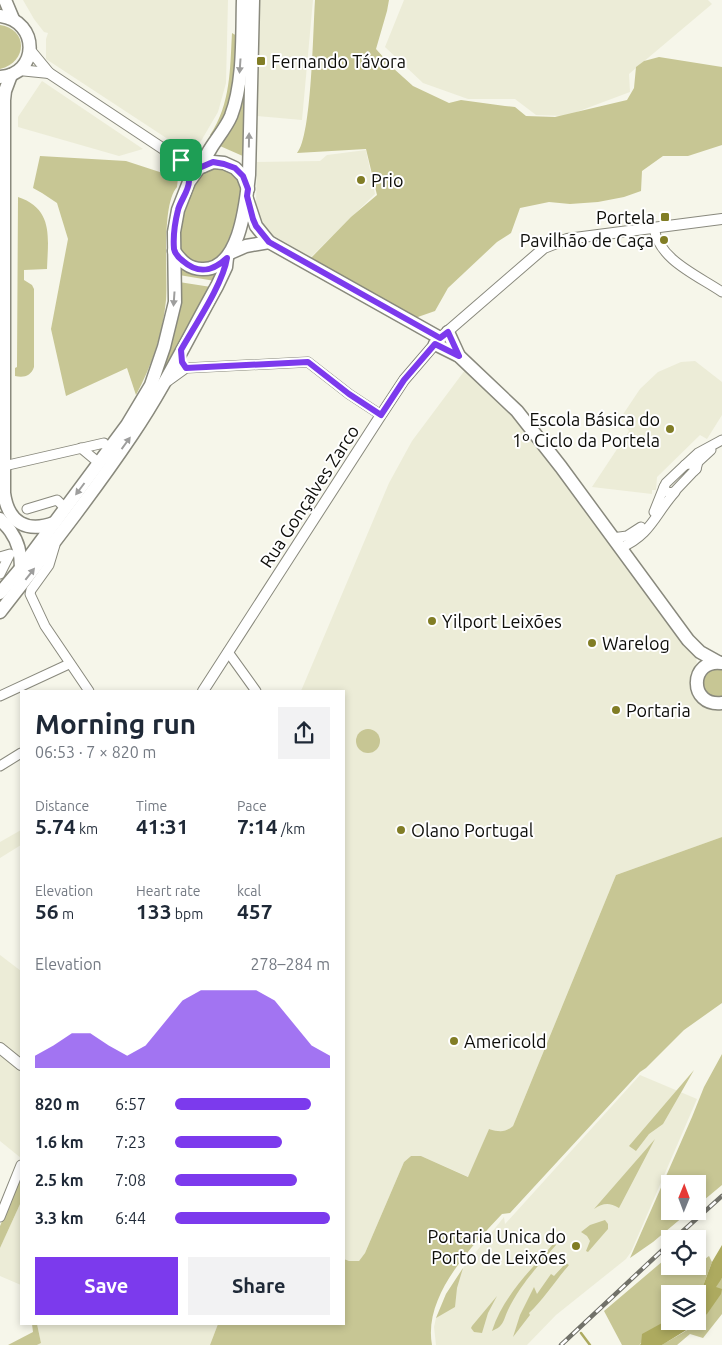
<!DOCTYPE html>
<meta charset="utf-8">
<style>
:root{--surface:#fff;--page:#f2f2f3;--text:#1f2937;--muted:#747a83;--accent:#7c3aed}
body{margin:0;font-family:Ubuntu,sans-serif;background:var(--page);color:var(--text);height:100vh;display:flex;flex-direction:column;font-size:19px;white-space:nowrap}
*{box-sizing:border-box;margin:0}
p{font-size:16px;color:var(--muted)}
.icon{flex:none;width:28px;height:28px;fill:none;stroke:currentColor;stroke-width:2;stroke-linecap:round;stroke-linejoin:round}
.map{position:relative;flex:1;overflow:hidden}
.side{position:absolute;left:20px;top:690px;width:325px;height:635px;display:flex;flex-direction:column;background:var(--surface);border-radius:0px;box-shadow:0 2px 8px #0003}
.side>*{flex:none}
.needle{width:32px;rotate:1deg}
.fabs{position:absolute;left:661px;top:1175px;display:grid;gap:10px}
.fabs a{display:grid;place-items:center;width:45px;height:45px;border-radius:0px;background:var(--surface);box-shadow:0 2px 8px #0003;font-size:25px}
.pin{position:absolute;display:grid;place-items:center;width:42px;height:42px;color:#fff;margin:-21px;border-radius:10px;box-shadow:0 2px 8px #0006}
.round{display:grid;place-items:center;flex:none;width:52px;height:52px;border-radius:0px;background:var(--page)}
.summary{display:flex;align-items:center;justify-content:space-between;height:85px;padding:0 15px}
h1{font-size:28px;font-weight:700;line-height:38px}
.metrics{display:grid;grid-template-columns:repeat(3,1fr);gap:8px;height:85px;padding:5px 15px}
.metrics div{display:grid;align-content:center}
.metrics b{font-size:21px;font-weight:700}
.metrics small{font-size:14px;font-weight:400}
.metrics p{font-size:14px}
.chart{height:140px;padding:10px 15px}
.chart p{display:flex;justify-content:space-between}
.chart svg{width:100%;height:90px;margin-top:5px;fill:var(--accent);opacity:.7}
.cta{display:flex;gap:10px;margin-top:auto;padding:10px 15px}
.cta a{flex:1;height:58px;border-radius:0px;background:var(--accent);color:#fff;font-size:20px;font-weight:700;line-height:58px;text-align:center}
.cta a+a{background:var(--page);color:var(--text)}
ul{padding:0 15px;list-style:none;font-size:16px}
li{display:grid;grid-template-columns:80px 60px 1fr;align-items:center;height:38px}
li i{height:12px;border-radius:6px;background:var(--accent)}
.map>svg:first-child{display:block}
.built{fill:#ececd7}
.green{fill:#c7c694}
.water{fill:#adaa5f}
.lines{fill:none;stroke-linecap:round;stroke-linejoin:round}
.stream{stroke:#adaa5f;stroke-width:2.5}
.minor-casing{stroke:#89897d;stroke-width:11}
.tertiary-casing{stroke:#89897d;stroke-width:12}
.secondary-casing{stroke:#89897d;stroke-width:15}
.minor{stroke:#fff;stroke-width:9}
.tertiary{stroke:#fff;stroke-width:10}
.secondary{stroke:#fff;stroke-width:12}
.rail-casing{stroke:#717169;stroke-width:4.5}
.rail{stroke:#fff;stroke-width:2.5;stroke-dasharray:8;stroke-linecap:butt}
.oneway{fill:#9e9e9d}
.route-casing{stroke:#fff;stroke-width:10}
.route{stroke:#7c3aed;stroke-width:6}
.poi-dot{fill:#817d25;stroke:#fff;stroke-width:2}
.labels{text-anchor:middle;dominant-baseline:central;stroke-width:4;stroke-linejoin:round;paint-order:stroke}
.poi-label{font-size:18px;fill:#0d0d09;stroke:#fff;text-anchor:start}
.street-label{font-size:18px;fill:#0d0d09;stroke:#fff}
</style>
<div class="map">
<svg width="722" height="1345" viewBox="0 0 722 1345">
<rect width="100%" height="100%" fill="#f6f6ea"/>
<!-- built -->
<g class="built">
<path d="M23,0H228L226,83L218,112L201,141L192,148L180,147L46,59V39L48,33L44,32L34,19Z"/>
<path d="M260,0H313L302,120L257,116Z"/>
<path d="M404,0H708L712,4L629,74L630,92L566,116L536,115L515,99H468L423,83L385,47Z"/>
<path d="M42,81L143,149L119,156L18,127V117Z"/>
<path d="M366,150L375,194L311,257L274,236L265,227L258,217L256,207L257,162L320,161L327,155Z"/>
<path d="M695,361L722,382V415L707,439L700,435L657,477L656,490H652V494L592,487L629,431L620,419L640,389L658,372L681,362Z"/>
<path d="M465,370L498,402L517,411L696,656L698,674L722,703V837L616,875L513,1126L507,1131L497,1132L489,1129L469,1177L421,1156H411L404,1162L365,1253L359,1261H349L344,1259V691H301L389,483L412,441Z"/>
<path d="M21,830V845L0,858V842Z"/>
<path d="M0,955L21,971V1158L0,1141Z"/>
<path d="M640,1075L697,1099L631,1252L626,1259L556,1315L527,1345H436L434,1327L436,1318L446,1294L463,1268L504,1217L505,1224Z"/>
<path d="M21,1202V1285L0,1276V1248Z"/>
<path d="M37,1324H218L210,1345H37L41,1343Z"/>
</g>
<!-- green -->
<g class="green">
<path d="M315,0H389L387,11L376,49L393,68L413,86L449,103L461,100L505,106L515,107L526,116L555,117L627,100L634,88L636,67L644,61L659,57L722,67V145L688,156H663L642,171L641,191L624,197L598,202L570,204L549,202L520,208L511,233L497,242L448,288L435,311L415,318L311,258L351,217L377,195L366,149L297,153C312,137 313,27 315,0Z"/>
<path d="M0,25C28,29 28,62 0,69Z"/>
<path d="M232,33L237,36L236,75L230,105L214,138L210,135C231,104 230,68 232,33Z"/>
<path d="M245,58V157L220,146Z"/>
<path d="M40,156L126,161L178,178L177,187C161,205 168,275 166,300C163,333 152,365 136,395L127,368L66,396L51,329L68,239L57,203L42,193L33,188Z"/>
<path d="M216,168C228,170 240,175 241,189C242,193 240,200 239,204C235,226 228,244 216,262L198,266C193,262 185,259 182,254C173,239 187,189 198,176C203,171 210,170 216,168Z"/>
<path d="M18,197C54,209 48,238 47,269L24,270V280L32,285L34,289V367C31,376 24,378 15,376V368L17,367Z"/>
<path d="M178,264C194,273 203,277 220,270L215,281L179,275Z"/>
<path d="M179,282L211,287L147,404L171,346L177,319Z"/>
<path d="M722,668V696C703,700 699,684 707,670Z"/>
<circle cx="368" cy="741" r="12"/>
<path d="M722,837V1003L684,1030L646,1068L640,1072L510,1213L502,1214C471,1247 423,1296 432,1345H210L218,1324H344V1259L349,1261H359L365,1253L404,1162L411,1156H421L468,1177L489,1129C499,1132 505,1133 513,1126L616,875Z"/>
<path d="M722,1054V1185L698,1205V1184H670V1211H690L653,1242L630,1258L692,1117L704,1087Z"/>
<path d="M694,1070L663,1124L649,1134L636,1151L629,1146Z"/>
<path d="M655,1139L619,1208C609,1202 603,1203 594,1209Z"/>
<path d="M21,1175V1202L0,1248V1226Z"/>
<path d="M605,1220L608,1224V1229L588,1252L586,1251L590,1241L587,1236L581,1232L590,1225Z"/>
<path d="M554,1243L556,1245C538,1266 520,1285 508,1310C503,1321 504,1326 492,1331C503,1296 531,1270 554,1243Z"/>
<path d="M670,1255V1266H683L688,1271L695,1266H698V1264L709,1256L712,1262L700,1294L698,1297V1294H670V1321H676V1322L662,1323L639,1345H622L604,1311Z"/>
<path d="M566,1263L569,1265C555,1281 544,1299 529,1313L530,1315L513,1337L520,1315L534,1287L537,1294L551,1274L554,1276Z"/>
<path d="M463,1268L457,1288L455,1307L436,1318L446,1294Z"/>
<path d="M722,1278V1314L703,1338L690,1334L677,1345H662C673,1338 701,1324 707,1313C714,1302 712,1286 722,1278Z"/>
<path d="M497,1296L488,1313L482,1333L474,1332L471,1328L472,1326Z"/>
<path d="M32,1324H37L41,1343L37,1345H8L33,1332Z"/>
</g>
<!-- water -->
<path class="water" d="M722,1245V1278L716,1287L722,1289L721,1294L707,1314L688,1329L662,1345H639L641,1344L642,1334L662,1323L698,1321V1297L700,1294L712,1262Z"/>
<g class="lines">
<!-- stream -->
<path class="stream" d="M581,1333L590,1345"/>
<!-- minor casing -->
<g class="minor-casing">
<g id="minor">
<path d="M654,228C659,260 697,275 722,292"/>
<path d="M168,381L186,368L308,362L349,394L381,415"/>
<path d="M81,448L99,463"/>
<path d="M689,464L693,465L696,469L693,472L674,492L669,493L666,491L664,487L666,483L685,465Z"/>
<path d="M685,465L698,453L722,440"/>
<path d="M4,466L104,443"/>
<path d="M696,469L698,462L711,450"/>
<path d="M27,509L57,500L65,508"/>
<path d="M654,512L664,487"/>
<path d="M612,538L627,536L641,527"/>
<path d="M55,545L49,565L31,590L30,594L45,626L89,691"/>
<path d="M620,548C651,535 655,514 675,492"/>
<path d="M0,557L10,554L0,574"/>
<path d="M228,652L256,691"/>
<path d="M0,696L69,664"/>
<path d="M0,766L21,753"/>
<path d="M0,1217L21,1165"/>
</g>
</g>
<!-- tertiary casing -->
<g class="tertiary-casing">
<g id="tertiary">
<path d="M30,50L49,73L171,154L199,168"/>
<path d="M19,70L49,73"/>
<path d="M203,691L381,415L404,380L440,338L544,248L567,239L722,219"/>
<path d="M0,1048L21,1065"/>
</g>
</g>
<!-- secondary casing -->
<g class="secondary-casing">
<g id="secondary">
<path d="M5,0L13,19"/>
<path d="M0,16C40,21 39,75 0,77"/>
<path d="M11,75L5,91L4,100V493C8,523 27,533 54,523"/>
<path d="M203,166C206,149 224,133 231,116C244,82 242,36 243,0"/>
<path d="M247,199L256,226L269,242L440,338"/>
<path d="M174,251C181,261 189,269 202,269C240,271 246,202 249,175L253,0"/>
<path d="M230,253L246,246L269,242"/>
<path d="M448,332L459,356"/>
<path d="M435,344L459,356L517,411L561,467L688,640L700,652L718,662"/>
<path d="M0,519C3,523 8,527 11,532C19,543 21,555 21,568"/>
<path d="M0,593L21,568L127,425L151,385L164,347L175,302L174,232L178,210L189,182L199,168L213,162L224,163L235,168L243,176L248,189"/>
<path d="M0,612C45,554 91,496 132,435C164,388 189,336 217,286L226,267L227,258"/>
<path d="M722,663C689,658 688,707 722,703"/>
</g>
</g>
<!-- minor -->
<use href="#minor" class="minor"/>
<!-- tertiary -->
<use href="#tertiary" class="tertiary"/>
<!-- secondary -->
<use href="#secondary" class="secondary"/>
<!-- rail casing -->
<g class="rail-casing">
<g id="rail">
<path d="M674,1239L722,1196"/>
<path d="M561,1345L670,1243"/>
</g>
</g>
<!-- rail -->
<use href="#rail" class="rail"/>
</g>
<!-- one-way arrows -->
<defs><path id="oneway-solid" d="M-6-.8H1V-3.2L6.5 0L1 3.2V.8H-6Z" transform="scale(1.25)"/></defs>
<g class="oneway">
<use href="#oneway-solid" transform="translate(240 66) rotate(94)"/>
<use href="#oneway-solid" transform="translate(249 140) rotate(-89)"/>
<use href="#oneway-solid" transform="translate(174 299) rotate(94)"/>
<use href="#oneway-solid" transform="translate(126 443) rotate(-54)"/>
<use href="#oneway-solid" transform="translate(80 489) rotate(127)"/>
<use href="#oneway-solid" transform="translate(30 574) rotate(-52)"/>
</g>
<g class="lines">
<!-- route casing -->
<g class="route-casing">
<path id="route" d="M181,160L199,168L213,162L224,164L235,168L243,176L248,189L247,196L253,219L256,226L269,242L433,334L440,338L448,332L459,356L435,344L404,380L381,415L349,394L308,362L186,368L182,362L181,350C195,325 223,284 227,258C213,271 199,275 183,261C179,258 175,254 174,249C173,237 175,222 178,210C180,201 189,191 189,181C189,174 184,166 181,160Z"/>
</g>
<!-- route -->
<use href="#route" class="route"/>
</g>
<!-- markers -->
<g class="poi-dot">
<rect x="256" y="56" width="10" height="10" rx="2.5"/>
<circle cx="361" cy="180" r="5"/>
<rect x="660" y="212" width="10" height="10" rx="2.5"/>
<circle cx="664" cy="240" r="5"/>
<circle cx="670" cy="429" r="5"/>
<circle cx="432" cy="621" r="5"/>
<circle cx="592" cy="643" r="5"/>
<circle cx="616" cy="710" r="5"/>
<circle cx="401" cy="830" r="5"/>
<circle cx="454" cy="1041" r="5"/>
<circle cx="576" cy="1246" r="5"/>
</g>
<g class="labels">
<!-- poi labels -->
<g class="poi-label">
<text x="271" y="61">Fernando Távora</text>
<text x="371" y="180">Prio</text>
<text x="655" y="217" text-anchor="end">Portela</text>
<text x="654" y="240" text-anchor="end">Pavilhão de Caça</text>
<text x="660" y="419" text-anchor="end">Escola Básica do<tspan x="660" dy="21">1º Ciclo da Portela</tspan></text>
<text x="442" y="621">Yilport Leixões</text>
<text x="602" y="643">Warelog</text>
<text x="626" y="710">Portaria</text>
<text x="411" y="830">Olano Portugal</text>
<text x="464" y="1041">Americold</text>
<text x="566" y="1236" text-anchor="end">Portaria Unica do<tspan x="566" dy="21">Porto de Leixões</tspan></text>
</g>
<!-- street labels -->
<g class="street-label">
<text transform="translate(309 496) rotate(-57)">Rua Gonçalves Zarco</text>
</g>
</g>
</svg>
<div class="fabs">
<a><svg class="needle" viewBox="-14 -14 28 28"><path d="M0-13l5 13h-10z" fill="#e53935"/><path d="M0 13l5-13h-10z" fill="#747a83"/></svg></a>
<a><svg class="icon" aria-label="locate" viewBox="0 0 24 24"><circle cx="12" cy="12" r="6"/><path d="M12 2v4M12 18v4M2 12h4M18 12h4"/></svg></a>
<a><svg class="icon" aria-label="layers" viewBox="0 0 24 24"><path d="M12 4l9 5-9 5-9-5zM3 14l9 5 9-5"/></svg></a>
</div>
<div class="pin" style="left:181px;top:160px;background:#1e9e55"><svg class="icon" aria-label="arrive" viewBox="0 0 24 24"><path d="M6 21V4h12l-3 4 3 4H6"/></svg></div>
<section class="side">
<div class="summary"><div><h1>Morning run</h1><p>06:53 · 7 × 820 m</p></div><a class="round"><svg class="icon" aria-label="share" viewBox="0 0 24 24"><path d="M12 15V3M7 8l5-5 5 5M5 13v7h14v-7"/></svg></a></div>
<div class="metrics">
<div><p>Distance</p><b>5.74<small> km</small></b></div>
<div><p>Time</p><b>41:31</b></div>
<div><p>Pace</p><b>7:14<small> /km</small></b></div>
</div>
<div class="metrics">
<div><p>Elevation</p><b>56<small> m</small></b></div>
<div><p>Heart rate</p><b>133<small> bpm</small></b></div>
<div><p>kcal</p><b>457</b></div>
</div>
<div class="chart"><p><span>Elevation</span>278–284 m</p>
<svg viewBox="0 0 160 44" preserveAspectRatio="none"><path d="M0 44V38L10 33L20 27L30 27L40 33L50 38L60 33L70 22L80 11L90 6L100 6L110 6L120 6L130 11L140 22L150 33L160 38V44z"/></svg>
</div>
<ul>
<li><b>820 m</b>6:57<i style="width:88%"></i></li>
<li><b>1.6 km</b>7:23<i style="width:69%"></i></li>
<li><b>2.5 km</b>7:08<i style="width:79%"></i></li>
<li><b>3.3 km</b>6:44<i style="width:100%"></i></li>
</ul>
<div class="cta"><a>Save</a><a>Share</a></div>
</section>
</div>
